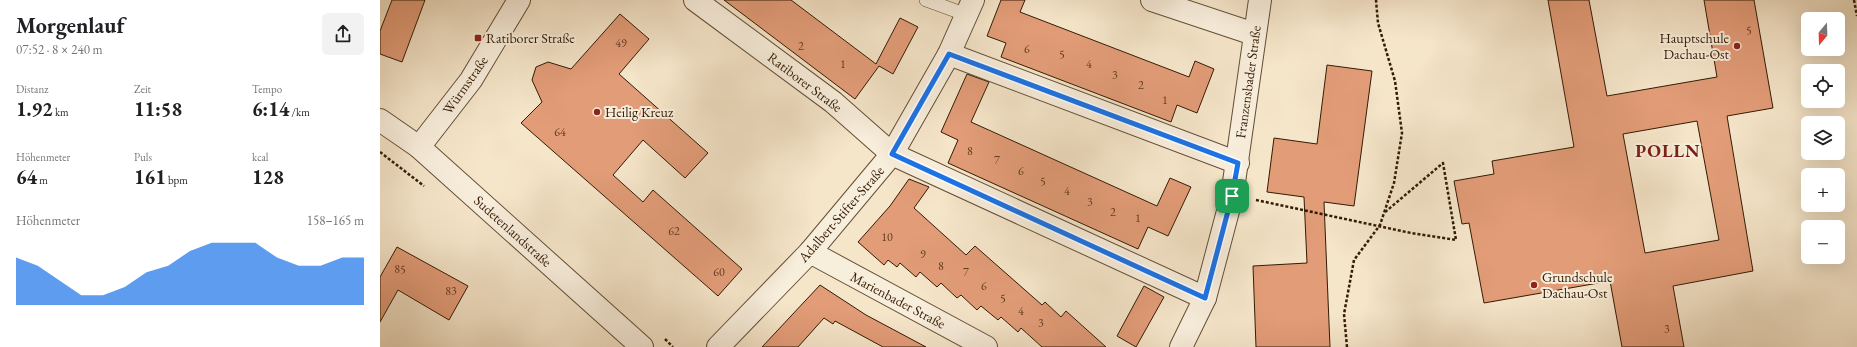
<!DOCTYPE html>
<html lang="de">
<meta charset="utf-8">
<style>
:root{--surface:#fff;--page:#f2f2f2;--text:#202124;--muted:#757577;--accent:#1a73e8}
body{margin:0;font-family:"EB Garamond",serif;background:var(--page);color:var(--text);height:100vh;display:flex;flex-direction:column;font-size:15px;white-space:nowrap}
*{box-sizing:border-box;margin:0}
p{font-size:13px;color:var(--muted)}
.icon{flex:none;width:22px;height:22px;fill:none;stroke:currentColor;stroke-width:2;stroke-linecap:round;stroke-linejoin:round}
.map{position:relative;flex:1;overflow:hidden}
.panel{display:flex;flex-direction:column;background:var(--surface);width:380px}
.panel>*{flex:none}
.needle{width:26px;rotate:199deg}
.buttons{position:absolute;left:1421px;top:12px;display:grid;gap:8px}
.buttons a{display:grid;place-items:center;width:44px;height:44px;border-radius:6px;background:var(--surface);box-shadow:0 4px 16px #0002;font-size:20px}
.pin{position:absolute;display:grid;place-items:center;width:34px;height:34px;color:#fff;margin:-17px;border-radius:8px;box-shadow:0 2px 6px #0006}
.round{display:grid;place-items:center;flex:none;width:42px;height:42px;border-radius:6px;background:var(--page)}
.summary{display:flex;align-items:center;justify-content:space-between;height:68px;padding:0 16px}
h1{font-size:22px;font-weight:700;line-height:30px}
.metrics{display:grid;grid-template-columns:repeat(3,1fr);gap:6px;height:68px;padding:4px 16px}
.metrics div{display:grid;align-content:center}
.metrics b{font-size:20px;font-weight:700}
.metrics small{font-size:11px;font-weight:400}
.metrics p{font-size:11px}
.chart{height:112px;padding:8px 16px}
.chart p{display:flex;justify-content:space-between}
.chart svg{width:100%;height:72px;margin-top:4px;fill:var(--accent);opacity:.7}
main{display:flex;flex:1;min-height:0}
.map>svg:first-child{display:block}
.building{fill:#e29c78;stroke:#331b04;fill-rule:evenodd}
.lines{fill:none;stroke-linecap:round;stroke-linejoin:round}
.service-casing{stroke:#644e35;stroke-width:14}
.minor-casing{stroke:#644e35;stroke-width:24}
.tertiary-casing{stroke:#644e35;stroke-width:24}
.path{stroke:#331b04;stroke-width:2.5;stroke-dasharray:3 2;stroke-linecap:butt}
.service{stroke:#f8eedc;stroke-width:13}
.minor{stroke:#f8eedc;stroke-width:22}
.tertiary{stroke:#f8eedc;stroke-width:22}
.route-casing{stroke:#fff;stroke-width:8}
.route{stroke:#1a73e8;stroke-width:5}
.poi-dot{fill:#8f2418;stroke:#f8eedc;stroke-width:1.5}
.labels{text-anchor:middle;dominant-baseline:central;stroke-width:4;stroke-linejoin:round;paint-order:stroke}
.number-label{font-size:12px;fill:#5f3b21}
.poi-label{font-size:14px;fill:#331b04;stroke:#f8eedc;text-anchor:start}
.street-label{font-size:14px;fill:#331b04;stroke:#f8eedc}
.district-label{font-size:18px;font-weight:bold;letter-spacing:1px;fill:#7a1f14;stroke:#f8eedc}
</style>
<main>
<section class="panel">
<div class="summary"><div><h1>Morgenlauf</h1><p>07:52 · 8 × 240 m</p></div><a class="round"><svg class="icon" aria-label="share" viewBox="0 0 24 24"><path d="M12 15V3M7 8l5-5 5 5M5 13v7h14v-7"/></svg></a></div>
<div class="metrics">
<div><p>Distanz</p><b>1.92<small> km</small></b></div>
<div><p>Zeit</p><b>11:58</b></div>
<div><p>Tempo</p><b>6:14<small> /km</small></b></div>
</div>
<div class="metrics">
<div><p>Höhenmeter</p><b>64<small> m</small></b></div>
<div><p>Puls</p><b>161<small> bpm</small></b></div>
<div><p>kcal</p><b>128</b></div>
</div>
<div class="chart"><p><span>Höhenmeter</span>158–165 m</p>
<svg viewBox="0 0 160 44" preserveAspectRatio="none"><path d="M0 44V15L10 20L20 29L30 38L40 38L50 33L60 24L70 20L80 11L90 6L100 6L110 6L120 15L130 20L140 20L150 15L160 15V44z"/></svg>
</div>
</section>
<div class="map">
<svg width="1477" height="347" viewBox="0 0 1477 347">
<rect width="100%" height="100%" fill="#f5e5c9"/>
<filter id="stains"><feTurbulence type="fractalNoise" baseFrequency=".005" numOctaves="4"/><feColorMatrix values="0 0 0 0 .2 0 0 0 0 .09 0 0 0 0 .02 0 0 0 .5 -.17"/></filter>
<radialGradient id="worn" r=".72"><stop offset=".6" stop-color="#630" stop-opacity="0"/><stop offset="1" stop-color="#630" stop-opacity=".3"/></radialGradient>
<!-- building -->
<g class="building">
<path d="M12,0H45L22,62L0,54V31Z"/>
<path d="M344,0H411L496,64L520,18L538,27L513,74L499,66L475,99Z"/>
<path d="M621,0H645L640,12L809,77L815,61L834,69L817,113L797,105L791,122L621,57L626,43L607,36Z"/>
<path d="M1168,0H1209L1227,96L1337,77L1324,0H1374L1393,108L1347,116L1373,271L1293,286L1304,347H1242L1230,281L1104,303L1089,223L1082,224L1074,181L1114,174L1112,161L1194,147ZM1317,121L1339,240L1265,253L1243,134Z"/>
<path d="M240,14L269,39L239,74L328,153L305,178L263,140L233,175L263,202L273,190L362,269L338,296L141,123L162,102L152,80L156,67L168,62L191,69Z"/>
<path d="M947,65L992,71L974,206L944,202L950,347H876L873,266L927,263L924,197L887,192L894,138L937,144Z"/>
<path d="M587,74L609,82L591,122L777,206L790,178L811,187L788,236L768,227L758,249L568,163L578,140L561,132Z"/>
<path d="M529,179L549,187L534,208L586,255L595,246L662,305L665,302L681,317L686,311L726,347H662L641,328L638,332L621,317L618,320L601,306L597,310L581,295L577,298L561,283L557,287L540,272L536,277L520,263L517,267L508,260L504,265L478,242L510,206Z"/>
<path d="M17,247L88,286L69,320L18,290L0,322V277Z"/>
<path d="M440,285L486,315L546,347H503L455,321L453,324L444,318L418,347H382Z"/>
<path d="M764,286L784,297L756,347L737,336Z"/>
</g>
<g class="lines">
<!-- service casing -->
<g class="service-casing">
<path id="service" d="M546,0L587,15"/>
</g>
<!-- minor casing -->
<g class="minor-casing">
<g id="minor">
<path d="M315,0L453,102L512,154L825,298"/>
<path d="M772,0L874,34"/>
<path d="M569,54L858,163"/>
<path d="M39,147L91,80L139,0"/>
<path d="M430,252L606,347"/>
<path d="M338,347L430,252L512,154L569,54L593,0"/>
<path d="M801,347L825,298L852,196L880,0"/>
</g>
</g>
<!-- tertiary casing -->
<g class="tertiary-casing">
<path id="tertiary" d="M0,120L39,147L262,347"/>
</g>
<!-- path -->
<g class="path">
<path d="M1474,0L1477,16"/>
<path d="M0,152L44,186"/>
<path d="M876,200L1031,233L1076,240L1063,163L1004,213"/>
<path d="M285,339L293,347"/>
<path d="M967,347L964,314L974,260L1000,225L1014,183L1022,133L1015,81L998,23L996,0"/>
</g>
<!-- service -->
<use href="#service" class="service"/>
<!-- minor -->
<use href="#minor" class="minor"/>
<!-- tertiary -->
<use href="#tertiary" class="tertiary"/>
</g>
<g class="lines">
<!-- route casing -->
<g class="route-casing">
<path id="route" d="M569,54L858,163L852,196L825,298L512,154Z"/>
</g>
<!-- route -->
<use href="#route" class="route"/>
</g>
<!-- markers -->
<g class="poi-dot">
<rect x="94" y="34" width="8" height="8" rx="2"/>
<circle cx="1357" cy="46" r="4"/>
<circle cx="217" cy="112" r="4"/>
<circle cx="1154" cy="285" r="4"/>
</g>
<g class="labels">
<!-- number labels -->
<g class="number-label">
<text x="1369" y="30">5</text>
<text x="241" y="43">49</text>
<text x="421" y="46">2</text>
<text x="647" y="49">6</text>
<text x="682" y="54">5</text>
<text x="463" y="64">1</text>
<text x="709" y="64">4</text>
<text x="735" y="75">3</text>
<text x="761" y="85">2</text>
<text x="785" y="100">1</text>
<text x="180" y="132">64</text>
<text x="590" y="151">8</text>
<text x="617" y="160">7</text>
<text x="641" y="171">6</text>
<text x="663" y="181">5</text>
<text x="687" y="191">4</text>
<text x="710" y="202">3</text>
<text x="733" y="212">2</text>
<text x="758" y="218">1</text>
<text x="294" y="231">62</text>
<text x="507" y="237">10</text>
<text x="543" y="254">9</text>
<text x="561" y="266">8</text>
<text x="20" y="269">85</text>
<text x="339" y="272">60</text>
<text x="586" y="272">7</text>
<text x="604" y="286">6</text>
<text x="71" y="291">83</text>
<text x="623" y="298">5</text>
<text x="641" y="311">4</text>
<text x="661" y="323">3</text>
<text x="1287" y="329">3</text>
</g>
<!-- poi labels -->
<g class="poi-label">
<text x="106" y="38">Ratiborer Straße</text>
<text x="1349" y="38" text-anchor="end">Hauptschule<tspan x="1349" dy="16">Dachau-Ost</tspan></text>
<text x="225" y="112">Heilig Kreuz</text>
<text x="1162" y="277">Grundschule<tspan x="1162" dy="16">Dachau-Ost</tspan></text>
</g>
<!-- street labels -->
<g class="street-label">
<text transform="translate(425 82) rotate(37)">Ratiborer Straße</text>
<text transform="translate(868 82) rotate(-82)">Franzensbader Straße</text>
<text transform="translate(85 85) rotate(-55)">Würmstraße</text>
<text transform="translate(461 214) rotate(-49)">Adalbert-Stifter-Straße</text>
<text transform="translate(133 231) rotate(42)">Sudetenlandstraße</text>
<text transform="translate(518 300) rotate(28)">Marienbader Straße</text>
</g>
<!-- district labels -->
<g class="district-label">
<text x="1288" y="150">POLLN</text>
</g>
</g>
<rect width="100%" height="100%" filter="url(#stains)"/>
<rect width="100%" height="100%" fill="url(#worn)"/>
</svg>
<div class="buttons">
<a><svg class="needle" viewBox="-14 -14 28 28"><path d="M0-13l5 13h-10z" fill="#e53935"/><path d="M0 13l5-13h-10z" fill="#757577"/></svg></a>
<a><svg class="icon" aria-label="locate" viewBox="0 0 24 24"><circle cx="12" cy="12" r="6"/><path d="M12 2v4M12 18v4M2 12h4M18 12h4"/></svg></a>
<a><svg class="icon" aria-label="layers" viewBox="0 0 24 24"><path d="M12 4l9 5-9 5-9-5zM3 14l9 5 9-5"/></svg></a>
<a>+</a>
<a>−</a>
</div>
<div class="pin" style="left:852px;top:196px;background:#1e9e55"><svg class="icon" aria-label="arrive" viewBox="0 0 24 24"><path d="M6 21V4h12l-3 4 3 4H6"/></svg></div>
</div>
</main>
